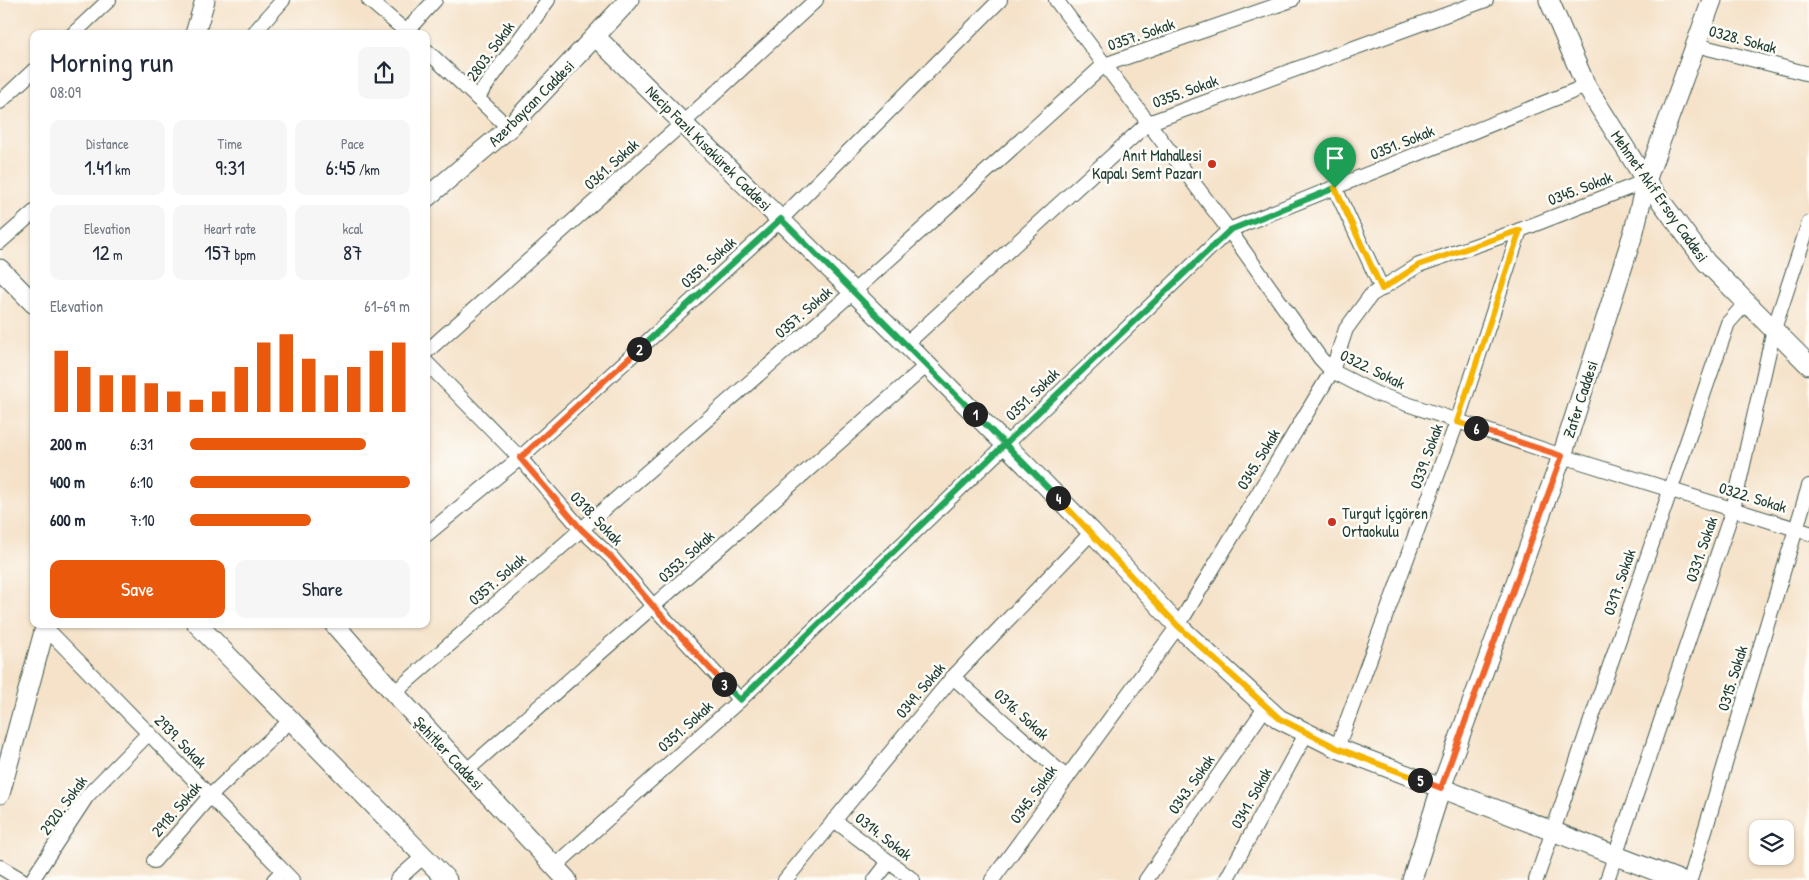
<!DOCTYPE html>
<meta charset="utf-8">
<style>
:root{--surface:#fff;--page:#f6f6f7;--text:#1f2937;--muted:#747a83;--accent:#ea580c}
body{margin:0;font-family:"Patrick Hand",sans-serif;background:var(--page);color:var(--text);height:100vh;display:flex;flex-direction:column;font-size:19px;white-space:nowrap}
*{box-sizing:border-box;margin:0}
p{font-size:16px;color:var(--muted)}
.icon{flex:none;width:28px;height:28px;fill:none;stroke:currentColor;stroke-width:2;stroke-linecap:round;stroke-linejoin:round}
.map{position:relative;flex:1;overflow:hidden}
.panel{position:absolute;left:30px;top:30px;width:400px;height:598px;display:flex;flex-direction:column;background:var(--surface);border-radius:10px;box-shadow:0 1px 4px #0004}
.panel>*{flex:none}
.controls{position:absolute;left:1749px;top:820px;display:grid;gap:10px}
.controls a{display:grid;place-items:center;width:45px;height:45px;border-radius:10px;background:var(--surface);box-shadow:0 1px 4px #0004;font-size:25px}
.pin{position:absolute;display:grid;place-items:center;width:42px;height:42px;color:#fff;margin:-51px -21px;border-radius:50% 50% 50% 0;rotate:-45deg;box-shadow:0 0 5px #0007}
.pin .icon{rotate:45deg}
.km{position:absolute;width:25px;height:25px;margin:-12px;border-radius:50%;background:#222;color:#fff;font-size:14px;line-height:25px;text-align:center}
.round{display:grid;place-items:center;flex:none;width:52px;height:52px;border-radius:10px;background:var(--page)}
.summary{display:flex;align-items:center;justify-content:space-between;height:85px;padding:0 20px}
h1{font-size:28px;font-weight:600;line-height:38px}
.metrics{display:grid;grid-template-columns:repeat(3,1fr);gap:8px;height:85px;padding:5px 20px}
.metrics div{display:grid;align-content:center;border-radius:10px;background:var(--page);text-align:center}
.metrics b{font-size:21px;font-weight:600}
.metrics small{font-size:14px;font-weight:400}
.metrics p{font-size:14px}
.chart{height:140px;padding:10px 20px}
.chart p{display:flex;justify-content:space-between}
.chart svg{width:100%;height:90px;margin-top:5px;stroke:var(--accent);stroke-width:6}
.cta{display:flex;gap:10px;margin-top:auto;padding:10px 20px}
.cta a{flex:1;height:58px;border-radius:10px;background:var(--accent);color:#fff;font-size:20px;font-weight:600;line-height:58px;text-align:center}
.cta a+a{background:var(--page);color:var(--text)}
ul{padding:0 20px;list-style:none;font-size:16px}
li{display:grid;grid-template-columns:80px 60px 1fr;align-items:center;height:38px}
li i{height:12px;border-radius:6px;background:var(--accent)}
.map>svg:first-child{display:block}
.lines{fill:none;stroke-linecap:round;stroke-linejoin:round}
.street-casing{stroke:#3f564a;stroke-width:16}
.secondary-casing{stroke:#3f564a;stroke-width:21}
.street{stroke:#fff;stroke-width:14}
.secondary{stroke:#fff;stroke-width:19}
.split-1-casing{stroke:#fff;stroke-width:10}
.split-2-casing{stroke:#fff;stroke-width:10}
.split-3-casing{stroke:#fff;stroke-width:10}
.split-4-casing{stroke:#fff;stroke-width:10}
.split-5-casing{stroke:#fff;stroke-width:10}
.split-6-casing{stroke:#fff;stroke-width:10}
.split-7-casing{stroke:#fff;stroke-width:10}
.split-1{stroke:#22a559;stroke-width:6}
.split-2{stroke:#22a559;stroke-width:6}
.split-3{stroke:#f0652b;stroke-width:6}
.split-4{stroke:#22a559;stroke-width:6}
.split-5{stroke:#f5b400;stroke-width:6}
.split-6{stroke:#f0652b;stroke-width:6}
.split-7{stroke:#f5b400;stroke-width:6}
.poi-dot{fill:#c8321e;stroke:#fdfcf7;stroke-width:2}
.labels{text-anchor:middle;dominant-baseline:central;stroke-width:5;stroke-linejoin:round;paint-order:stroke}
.street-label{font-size:16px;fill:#1f3d34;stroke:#fdfcf7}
.poi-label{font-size:16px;fill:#1f3d34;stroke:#fdfcf7;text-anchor:end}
</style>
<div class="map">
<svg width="1809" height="880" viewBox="0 0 1809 880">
<rect width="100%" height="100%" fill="#fdfcf7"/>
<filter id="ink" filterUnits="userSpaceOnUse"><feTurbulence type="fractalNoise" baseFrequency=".02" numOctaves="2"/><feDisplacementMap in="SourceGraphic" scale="10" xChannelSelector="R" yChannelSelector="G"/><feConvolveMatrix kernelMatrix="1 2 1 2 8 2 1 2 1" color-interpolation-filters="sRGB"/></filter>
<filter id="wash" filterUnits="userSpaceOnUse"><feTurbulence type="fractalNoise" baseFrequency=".0096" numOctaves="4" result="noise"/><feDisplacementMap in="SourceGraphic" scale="20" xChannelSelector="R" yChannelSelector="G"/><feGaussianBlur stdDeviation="1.12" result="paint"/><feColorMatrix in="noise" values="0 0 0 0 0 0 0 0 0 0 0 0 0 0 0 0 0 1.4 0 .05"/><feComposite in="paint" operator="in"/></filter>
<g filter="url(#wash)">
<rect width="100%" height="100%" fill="#f5e2c9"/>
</g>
<g filter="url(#ink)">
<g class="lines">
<!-- street casing -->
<g class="street-casing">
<g id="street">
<path d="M369,0L409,34"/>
<path d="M1056,0L1229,230L1320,358L1332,371L1377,394L1562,456L1809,533"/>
<path d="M73,34L109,0"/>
<path d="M253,34L283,0"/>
<path d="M404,34L435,0"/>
<path d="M1696,45L1809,74"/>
<path d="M426,50L509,128"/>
<path d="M477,98L548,0"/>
<path d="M0,102L34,70"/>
<path d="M1335,188L1382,289"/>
<path d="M0,242L34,212"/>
<path d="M906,344L1148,123L1486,0"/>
<path d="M426,352L684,122L816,0"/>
<path d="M426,362L520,458L581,529L612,558L654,607L740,700"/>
<path d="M426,535L520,458L781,219L1000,0"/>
<path d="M45,627L292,880"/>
<path d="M953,677L1067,778"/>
<path d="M394,693L853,292L1104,65L1292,0"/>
<path d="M1337,748L1457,422L1520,230"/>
<path d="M466,771L927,365"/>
<path d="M834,820L913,880"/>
<path d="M154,861L210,796L291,720"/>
<path d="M0,867L22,880"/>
<path d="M554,867L740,700L1229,230L1586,86"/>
<path d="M32,880L87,796L149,733"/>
<path d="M274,880L283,871"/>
<path d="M397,880L424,856"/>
<path d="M785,880L953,677L1092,532"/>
<path d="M875,880L889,862"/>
<path d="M992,880L1178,626L1332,371L1346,329L1371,295L1419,265L1520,230L1646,181"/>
<path d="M1146,880L1265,708"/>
<path d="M1226,880L1306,734"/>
<path d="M1536,880L1728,323L1746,303"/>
<path d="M1607,880L1733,509L1774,329L1809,223"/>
<path d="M1690,880L1809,486"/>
</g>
</g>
<!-- secondary casing -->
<g class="secondary-casing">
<g id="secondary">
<path d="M1549,0L1586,86L1646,181L1706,262L1809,365"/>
<path d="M195,34L205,0"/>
<path d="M596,37L906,344L1092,532L1178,626L1279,719L1337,748L1679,880"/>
<path d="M426,198L509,128L629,0"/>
<path d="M0,269L34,304"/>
<path d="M197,624L447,880"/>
<path d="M334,624L394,693L567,880"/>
<path d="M0,794L46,624"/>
<path d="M1412,880L1441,788L1562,456L1634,231L1646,181L1712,0"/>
</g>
</g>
<!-- street -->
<use href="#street" class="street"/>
<!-- secondary -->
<use href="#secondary" class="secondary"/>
</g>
</g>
<g class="lines" filter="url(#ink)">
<!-- split-1 casing -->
<g class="split-1-casing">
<path id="split-1" d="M975,414L1005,444L1230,230L1335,188"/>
</g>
<!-- split-2 casing -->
<g class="split-2-casing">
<path id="split-2" d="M639,349L781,219L975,414"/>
</g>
<!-- split-3 casing -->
<g class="split-3-casing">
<path id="split-3" d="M639,349L520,458L581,529L612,558L654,607L724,684"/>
</g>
<!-- split-4 casing -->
<g class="split-4-casing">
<path id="split-4" d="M724,684L740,700L1005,444L1058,498"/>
</g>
<!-- split-5 casing -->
<g class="split-5-casing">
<path id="split-5" d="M1058,498L1178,626L1280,719L1337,748L1420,780"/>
</g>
<!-- split-6 casing -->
<g class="split-6-casing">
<path id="split-6" d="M1420,780L1441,788L1562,456L1476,428"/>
</g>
<!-- split-7 casing -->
<g class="split-7-casing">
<path id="split-7" d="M1335,188L1382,289L1419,265L1520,230L1457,422L1476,428"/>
</g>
<!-- split-1 -->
<use href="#split-1" class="split-1"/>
<!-- split-2 -->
<use href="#split-2" class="split-2"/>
<!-- split-3 -->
<use href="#split-3" class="split-3"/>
<!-- split-4 -->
<use href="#split-4" class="split-4"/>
<!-- split-5 -->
<use href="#split-5" class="split-5"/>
<!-- split-6 -->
<use href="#split-6" class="split-6"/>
<!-- split-7 -->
<use href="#split-7" class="split-7"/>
</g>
<!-- markers -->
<g class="poi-dot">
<circle cx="1212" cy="164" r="5"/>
<circle cx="1332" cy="522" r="5"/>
</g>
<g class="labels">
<!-- street labels -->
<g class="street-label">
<text transform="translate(1141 34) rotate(-19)">0357. Sokak</text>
<text transform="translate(1743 39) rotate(15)">0328. Sokak</text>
<text transform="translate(490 51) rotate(-54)">2803. Sokak</text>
<text transform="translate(1185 91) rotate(-20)">0355. Sokak</text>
<text transform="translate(531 103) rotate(-45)">Azerbaycan Caddesi</text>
<text transform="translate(1402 142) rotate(-22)">0351. Sokak</text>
<text transform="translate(709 148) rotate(45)">Necip Fazıl Kısakürek Caddesi</text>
<text transform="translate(611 164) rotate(-42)">0361. Sokak</text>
<text transform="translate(1580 188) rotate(-21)">0345. Sokak</text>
<text transform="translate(1660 196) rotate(55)">Mehmet Akif Ersoy Caddesi</text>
<text transform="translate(708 262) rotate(-42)">0359. Sokak</text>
<text transform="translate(803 312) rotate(-41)">0357. Sokak</text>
<text transform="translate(1373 369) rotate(26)">0322. Sokak</text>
<text transform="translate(1032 394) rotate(-44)">0351. Sokak</text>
<text transform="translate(1580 399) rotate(-72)">Zafer Caddesi</text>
<text transform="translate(1426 456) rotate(-70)">0339. Sokak</text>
<text transform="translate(1258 459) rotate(-59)">0345. Sokak</text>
<text transform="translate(1753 497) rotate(17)">0322. Sokak</text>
<text transform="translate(597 518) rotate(46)">0318. Sokak</text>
<text transform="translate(1701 549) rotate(-71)">0331. Sokak</text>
<text transform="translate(686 556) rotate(-42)">0353. Sokak</text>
<text transform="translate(497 579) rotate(-41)">0357. Sokak</text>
<text transform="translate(1619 582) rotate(-71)">0317. Sokak</text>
<text transform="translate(1732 678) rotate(-73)">0315. Sokak</text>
<text transform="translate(920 690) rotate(-50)">0349. Sokak</text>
<text transform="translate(1022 714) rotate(42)">0316. Sokak</text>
<text transform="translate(685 726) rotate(-42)">0351. Sokak</text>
<text transform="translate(181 741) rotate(46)">2939. Sokak</text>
<text transform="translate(449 753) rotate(47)">Şehitler Caddesi</text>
<text transform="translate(1191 784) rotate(-55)">0343. Sokak</text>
<text transform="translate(1033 794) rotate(-54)">0345. Sokak</text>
<text transform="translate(1251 798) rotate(-61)">0341. Sokak</text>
<text transform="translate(63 805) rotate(-54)">2920. Sokak</text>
<text transform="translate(176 809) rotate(-49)">2918. Sokak</text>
<text transform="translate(884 836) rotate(38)">0314. Sokak</text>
</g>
<!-- poi labels -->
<g class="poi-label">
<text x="1202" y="155">Anıt Mahallesi<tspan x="1202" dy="18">Kapalı Semt Pazarı</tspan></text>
<text x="1342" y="513" text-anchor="start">Turgut İçgören<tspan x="1342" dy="18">Ortaokulu</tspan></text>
</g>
</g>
</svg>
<div class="controls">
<a><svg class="icon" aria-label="layers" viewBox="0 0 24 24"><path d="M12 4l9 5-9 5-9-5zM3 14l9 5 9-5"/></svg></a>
</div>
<div class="pin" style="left:1335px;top:188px;background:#1e9e55"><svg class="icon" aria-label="arrive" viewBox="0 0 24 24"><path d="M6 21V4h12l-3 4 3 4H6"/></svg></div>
<b class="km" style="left:975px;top:414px">1</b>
<b class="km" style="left:639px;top:349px">2</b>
<b class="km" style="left:724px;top:684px">3</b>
<b class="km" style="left:1058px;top:498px">4</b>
<b class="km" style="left:1420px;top:780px">5</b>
<b class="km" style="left:1476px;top:428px">6</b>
<section class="panel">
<div class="summary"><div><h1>Morning run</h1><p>08:09</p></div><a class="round"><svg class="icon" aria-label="share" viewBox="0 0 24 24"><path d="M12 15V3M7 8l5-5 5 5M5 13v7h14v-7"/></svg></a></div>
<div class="metrics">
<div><p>Distance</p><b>1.41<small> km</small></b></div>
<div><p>Time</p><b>9:31</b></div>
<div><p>Pace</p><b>6:45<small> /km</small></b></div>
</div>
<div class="metrics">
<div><p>Elevation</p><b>12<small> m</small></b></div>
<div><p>Heart rate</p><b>157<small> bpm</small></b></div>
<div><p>kcal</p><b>87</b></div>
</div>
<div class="chart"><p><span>Elevation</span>61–69 m</p>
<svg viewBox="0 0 160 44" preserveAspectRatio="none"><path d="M5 44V14M15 44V22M25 44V26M35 44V26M45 44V30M55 44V34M65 44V38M75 44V34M85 44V22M95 44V10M105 44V6M115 44V18M125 44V26M135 44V22M145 44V14M155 44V10"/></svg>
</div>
<ul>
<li><b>200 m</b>6:31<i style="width:80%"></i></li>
<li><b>400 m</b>6:10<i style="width:100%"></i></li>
<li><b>600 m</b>7:10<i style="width:55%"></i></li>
</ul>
<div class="cta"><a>Save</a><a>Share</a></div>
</section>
</div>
